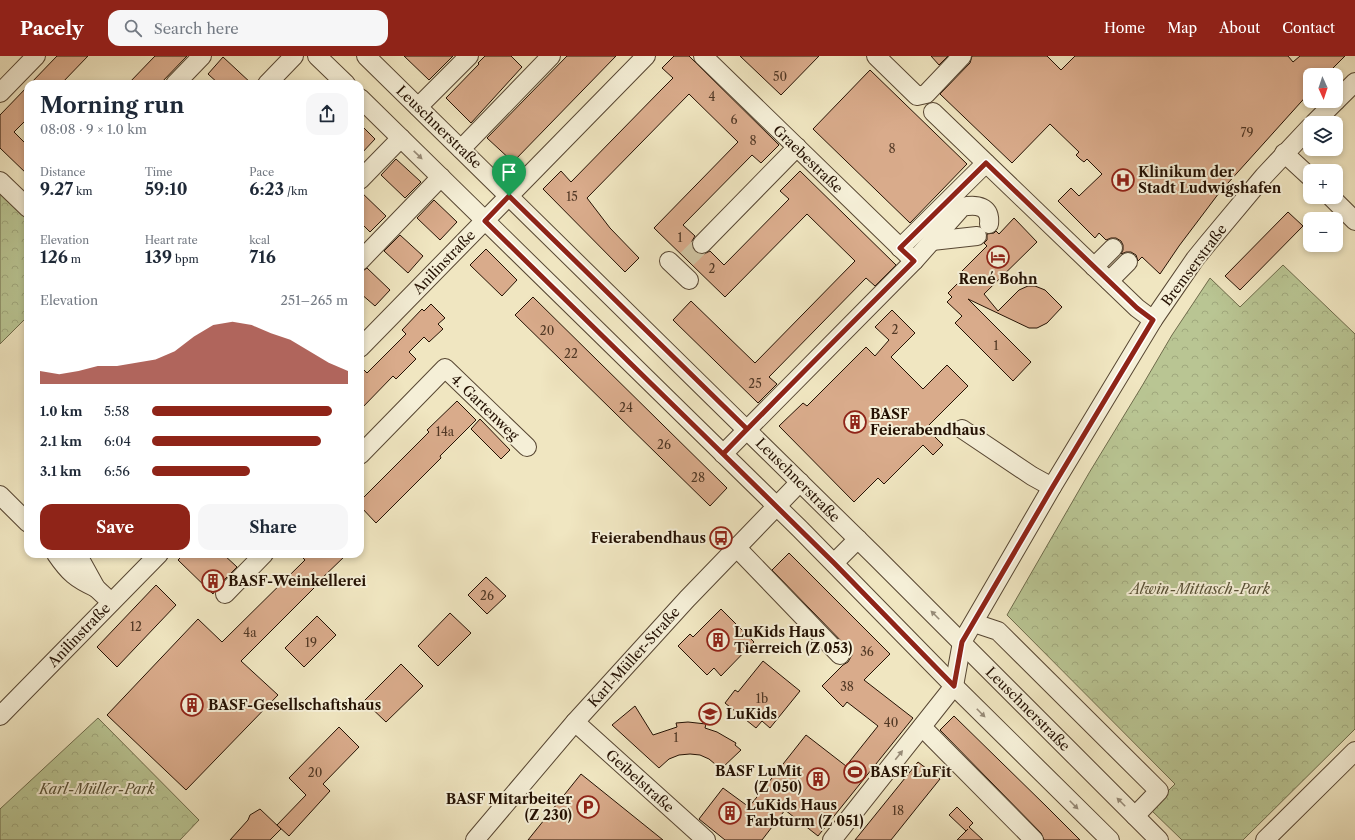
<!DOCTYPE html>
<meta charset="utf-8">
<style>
:root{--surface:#fff;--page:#f6f6f7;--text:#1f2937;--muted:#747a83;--accent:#8f2418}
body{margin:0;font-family:"Libre Caslon Text",serif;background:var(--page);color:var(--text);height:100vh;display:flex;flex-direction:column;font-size:15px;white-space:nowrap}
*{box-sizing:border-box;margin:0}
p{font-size:13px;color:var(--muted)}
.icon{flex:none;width:22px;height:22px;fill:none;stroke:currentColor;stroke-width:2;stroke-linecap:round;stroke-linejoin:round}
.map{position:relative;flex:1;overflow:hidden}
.side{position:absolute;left:24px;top:24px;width:340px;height:478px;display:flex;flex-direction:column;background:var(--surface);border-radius:12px;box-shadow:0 2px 6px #0003}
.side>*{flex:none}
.needle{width:26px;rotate:177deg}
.fabs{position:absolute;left:1303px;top:12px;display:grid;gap:8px}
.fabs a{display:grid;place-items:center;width:40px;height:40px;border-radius:8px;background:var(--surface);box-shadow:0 2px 6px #0003;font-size:20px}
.pin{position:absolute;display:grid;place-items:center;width:34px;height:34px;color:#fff;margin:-41px -17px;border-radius:50% 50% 50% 0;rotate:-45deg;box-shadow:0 0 4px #0007}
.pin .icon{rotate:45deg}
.round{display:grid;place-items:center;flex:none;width:42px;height:42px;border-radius:12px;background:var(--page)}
.headline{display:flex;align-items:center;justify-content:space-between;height:68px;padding:0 16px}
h1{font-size:22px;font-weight:700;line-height:30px}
.stats{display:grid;grid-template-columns:repeat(3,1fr);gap:6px;height:68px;padding:4px 16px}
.stats div{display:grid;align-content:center}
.stats b{font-size:17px;font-weight:700}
.stats small{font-size:11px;font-weight:400}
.stats p{font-size:11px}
.chart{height:112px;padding:8px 16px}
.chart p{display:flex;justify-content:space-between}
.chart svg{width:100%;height:72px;margin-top:4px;fill:var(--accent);opacity:.7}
.cta{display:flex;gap:8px;margin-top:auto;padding:8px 16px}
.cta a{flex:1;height:46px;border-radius:12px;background:var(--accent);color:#fff;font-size:16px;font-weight:700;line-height:46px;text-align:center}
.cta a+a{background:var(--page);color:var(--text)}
ul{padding:0 16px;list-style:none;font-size:13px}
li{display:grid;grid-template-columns:64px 48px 1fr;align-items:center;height:30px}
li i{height:10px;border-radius:5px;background:var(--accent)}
header{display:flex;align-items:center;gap:24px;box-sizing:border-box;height:56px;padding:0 20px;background:var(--accent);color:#fff}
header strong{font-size:19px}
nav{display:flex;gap:22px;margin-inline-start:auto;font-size:14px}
.search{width:280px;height:36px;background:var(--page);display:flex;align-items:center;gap:10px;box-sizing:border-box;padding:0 14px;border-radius:12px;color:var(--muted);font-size:15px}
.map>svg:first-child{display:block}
.park{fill:url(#park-crowns);stroke:#6e6b4b}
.building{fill:#d9ab8b;stroke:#241103}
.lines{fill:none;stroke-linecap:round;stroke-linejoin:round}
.minor-tunnel{stroke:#d1c6a4;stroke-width:18;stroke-dasharray:18 9;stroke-linecap:butt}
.minor-casing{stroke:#574632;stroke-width:20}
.minor{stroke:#f5efd7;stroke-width:18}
.oneway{fill:#978b78}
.route-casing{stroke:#fff;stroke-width:8}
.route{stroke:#8f2418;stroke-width:5}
.labels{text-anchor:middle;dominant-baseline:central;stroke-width:4;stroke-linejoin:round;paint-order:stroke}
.number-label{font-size:12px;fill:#513825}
.street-label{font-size:14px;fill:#241103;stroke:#f5efd7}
.poi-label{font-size:14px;font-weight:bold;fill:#241103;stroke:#f5efd7;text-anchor:start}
.park-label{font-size:14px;font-style:italic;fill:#585035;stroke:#f5efd7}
</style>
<header>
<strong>Pacely</strong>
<div class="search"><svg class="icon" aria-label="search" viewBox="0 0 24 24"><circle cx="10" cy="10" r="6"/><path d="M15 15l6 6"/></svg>Search here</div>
<nav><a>Home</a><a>Map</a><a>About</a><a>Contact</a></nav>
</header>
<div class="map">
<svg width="1355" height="784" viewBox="0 0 1355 784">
<defs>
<pattern id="park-crowns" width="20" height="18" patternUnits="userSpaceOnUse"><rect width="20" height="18" fill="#b9c593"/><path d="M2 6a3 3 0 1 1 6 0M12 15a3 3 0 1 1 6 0" fill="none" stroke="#9fa87d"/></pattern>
</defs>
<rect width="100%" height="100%" fill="#f0e6c1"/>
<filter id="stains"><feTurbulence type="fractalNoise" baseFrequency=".005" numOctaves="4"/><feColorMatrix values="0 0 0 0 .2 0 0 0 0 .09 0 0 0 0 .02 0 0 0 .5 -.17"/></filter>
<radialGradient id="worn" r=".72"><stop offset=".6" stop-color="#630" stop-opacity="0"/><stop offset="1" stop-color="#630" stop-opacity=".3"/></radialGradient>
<!-- park -->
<g class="park">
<path d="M0,136L28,163V260L0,288Z"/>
<path d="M1283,209L1355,278V673L1243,784H1182L1150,753L1175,728L1007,559L1089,417L1142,330L1172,279L1210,222L1240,251Z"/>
<path d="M98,662L199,764L180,784H0V753Z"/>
</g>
<!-- building -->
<g class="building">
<path d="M57,0H88L61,28H30Z"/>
<path d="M155,0H187L160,28H128Z"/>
<path d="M404,0H453L429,24Z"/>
<path d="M485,0H511L522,11L471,67L446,42L479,8L478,7Z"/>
<path d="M567,0H616L513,106L487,82Z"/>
<path d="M674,0H689L779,89L761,107L752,99L683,169L695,180L692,185V190L695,196L700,198H704L710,195L724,209L789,143L780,135L800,115L896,209L875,230L866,222L769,321L777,328L758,347L673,264L691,245L755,307L855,205L807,158L725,241L654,172L738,86L689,38L587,142L610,172L639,202L625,216L543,133L561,115L571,126L661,34L673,22L662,12Z"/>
<path d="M740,0H819L781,39Z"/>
<path d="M931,0H948L939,9Z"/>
<path d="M972,0H1047L1061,14L1075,0H1288L1293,6L1300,0H1345L1326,19H1310V36L1219,137L1179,190L1160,218L1142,201L1138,205L1136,199L1131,196H1126L1121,198L1123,194V189L1121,185L1116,182H1111L1106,184L1099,177L1095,182L1058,145L1071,132L1079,140L1102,118L1087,103L1084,106L1080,103L1076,99L1079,96L1050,68L1012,107L940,38L970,7Z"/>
<path d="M223,1L252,28H219L208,18Z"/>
<path d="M870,14L967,108L910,167L813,73Z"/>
<path d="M28,30V62L14,76L28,90V119L0,92V59Z"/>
<path d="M360,68L375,83L360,99Z"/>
<path d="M396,103L421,126L405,142L381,119Z"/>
<path d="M360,135L386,160L370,176L360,166Z"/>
<path d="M434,144L457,166L440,184L417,162Z"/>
<path d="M1288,156L1303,170L1240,234L1225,220Z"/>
<path d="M1014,162L1037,186L984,238L998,255L1019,234L1028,230H1035L1045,234L1062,251L1047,267L1037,272H1029L968,243L1031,306L1013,325L955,267L962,260L947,246L952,241L948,237L964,221L960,217L987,190L984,187L987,184V178L994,177L996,175L999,178Z"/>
<path d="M400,179L423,200L408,217L384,195Z"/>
<path d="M486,193L517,224L502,240L470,209Z"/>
<path d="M367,212L390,234L375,250L360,237V217Z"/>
<path d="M533,241L727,432L710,450L515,259Z"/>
<path d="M431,248L445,262L438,268L443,273L429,286L424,281L409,296L416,303L396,323L393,320L360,354V310L367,317L406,278L402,274L422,253L424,255Z"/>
<path d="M892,254L915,277L891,301L923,333L947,309L968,330L926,372L943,389L933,399L923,389L884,428L878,422L854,446L779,370L803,347L807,350L866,291L875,300L889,284L875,271Z"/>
<path d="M457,345L476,364L440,400L441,402L376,467L360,450V445L429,376L427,374Z"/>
<path d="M480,363L510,394L501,403L471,373Z"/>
<path d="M789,497L890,598L864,624L913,662L818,780L785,754L762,784H725L699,763L723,732L749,751L806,679L846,710L878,670L847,646L843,651L822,630L843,609L848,606L852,599L848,592L772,514Z"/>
<path d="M184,498H223L237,511L217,531L213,538L178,504Z"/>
<path d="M299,498H347L316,528L317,529L241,605L278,639L186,734L107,659L198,563L222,586L305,504Z"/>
<path d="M486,521L506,540L487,558L468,539Z"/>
<path d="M156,529L176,549L117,611L97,591Z"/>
<path d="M721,553L754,586L721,620L714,612L707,619L678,590L690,578L693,581Z"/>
<path d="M450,557L471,577L438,610L418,590Z"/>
<path d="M317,560L336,579L304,611L285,592Z"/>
<path d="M763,605L800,635L770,672L762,665L756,672L725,647L735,634L738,636Z"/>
<path d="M401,608L423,630L386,666L364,645Z"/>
<path d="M635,650L653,679L677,671L676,667L688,666L706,668L705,672L717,676L736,687L735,689L741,694L721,713L709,703L700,699L690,698L679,699L669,703L659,712L612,669Z"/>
<path d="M954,660L1046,750L1080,784H1044L1041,777L940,674Z"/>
<path d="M339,671L359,691L323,728L330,735L289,780L277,769L306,739L289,722Z"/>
<path d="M918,706L940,723L919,749L891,784H855Z"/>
<path d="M581,718L663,784H528Z"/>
<path d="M957,751L973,767L969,771L983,784H957L968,773L966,775L949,759Z"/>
<path d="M260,753L281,773L270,784H230L248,764L250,759Z"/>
</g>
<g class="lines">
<!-- minor-tunnel -->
<path class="minor-tunnel" d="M687,203L702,188"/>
<!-- minor casing -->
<g class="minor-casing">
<g id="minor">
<path d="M317,0L346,28"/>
<path d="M366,0L875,500L1159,784"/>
<path d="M703,0L914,205"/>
<path d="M876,0L917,40L926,38L962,0"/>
<path d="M175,28L202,0"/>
<path d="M267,28L294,0"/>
<path d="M0,37L36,0"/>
<path d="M360,42L800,473L954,630L1110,784"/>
<path d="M1336,45L1355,26"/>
<path d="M418,51L469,0"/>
<path d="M933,56L1137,252L1153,264"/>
<path d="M1314,67L1336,45"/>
<path d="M461,93L551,0"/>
<path d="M1284,97L1310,121"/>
<path d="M360,124L401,82"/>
<path d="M0,125L28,152"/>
<path d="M1331,141L1355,165"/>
<path d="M932,185L977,180"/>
<path d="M702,188L797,91"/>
<path d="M900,192L986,107"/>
<path d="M360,205L441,121"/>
<path d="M669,205L689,224"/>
<path d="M1094,211L1113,192"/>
<path d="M1109,225L1128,206"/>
<path d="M360,292L646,0"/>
<path d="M962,373L1032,420L1052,431"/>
<path d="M723,398L914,205L962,151C977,148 991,150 989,168"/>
<path d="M360,399L445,312L527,391"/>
<path d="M0,439L28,467"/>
<path d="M736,491L840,599"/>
<path d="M56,498C69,517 76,523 96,532"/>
<path d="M74,498L80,503L96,532L111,546"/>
<path d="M834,507L858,483"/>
<path d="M225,538L264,498"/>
<path d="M974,567L998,575L1159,735L1135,760"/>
<path d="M0,660L159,498"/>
<path d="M575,666L706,784"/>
<path d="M922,671L1034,784"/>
<path d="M475,784L575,666L687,543L800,426"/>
<path d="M832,784L954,630L962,586L1052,431L1153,264L1195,203L1208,187L1264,120L1310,71"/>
<path d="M1265,784L1355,695"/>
</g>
</g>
<!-- minor -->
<use href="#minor" class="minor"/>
</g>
<!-- one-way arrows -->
<defs><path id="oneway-solid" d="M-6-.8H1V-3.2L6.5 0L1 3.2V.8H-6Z"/></defs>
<g class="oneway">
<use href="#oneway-solid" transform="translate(418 99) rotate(44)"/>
<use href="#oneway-solid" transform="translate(935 559) rotate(-135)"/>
<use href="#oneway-solid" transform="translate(981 657) rotate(45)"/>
<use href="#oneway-solid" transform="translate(899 699) rotate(-51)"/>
<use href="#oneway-solid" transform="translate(1121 746) rotate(-135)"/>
<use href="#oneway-solid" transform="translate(1074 749) rotate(45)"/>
</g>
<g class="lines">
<!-- route casing -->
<g class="route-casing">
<path id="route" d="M509,140L747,373L723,398L834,507L954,630L962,586L1052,432L1153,264L1137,252L986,107L900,192L914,205C850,269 786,333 723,398L485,165L509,140"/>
</g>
<!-- route -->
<use href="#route" class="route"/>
</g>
<!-- icons -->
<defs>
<g id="hospital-ring" transform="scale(1.15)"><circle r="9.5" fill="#f5efd7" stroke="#8f2418" stroke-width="1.5"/><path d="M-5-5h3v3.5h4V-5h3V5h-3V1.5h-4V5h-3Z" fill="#8f2418"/></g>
<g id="hotel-ring" transform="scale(1.15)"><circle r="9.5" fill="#f5efd7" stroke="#8f2418" stroke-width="1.5"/><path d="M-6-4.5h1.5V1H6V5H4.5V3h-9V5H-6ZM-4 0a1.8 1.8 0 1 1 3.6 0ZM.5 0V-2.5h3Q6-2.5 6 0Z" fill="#8f2418"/></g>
<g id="building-ring" transform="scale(1.15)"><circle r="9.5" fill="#f5efd7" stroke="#8f2418" stroke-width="1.5"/><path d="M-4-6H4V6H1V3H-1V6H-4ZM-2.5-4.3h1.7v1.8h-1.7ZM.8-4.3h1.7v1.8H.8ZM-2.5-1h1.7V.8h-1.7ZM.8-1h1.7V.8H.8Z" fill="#8f2418"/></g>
<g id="bus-ring" transform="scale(1.15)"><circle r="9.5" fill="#f5efd7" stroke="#8f2418" stroke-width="1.5"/><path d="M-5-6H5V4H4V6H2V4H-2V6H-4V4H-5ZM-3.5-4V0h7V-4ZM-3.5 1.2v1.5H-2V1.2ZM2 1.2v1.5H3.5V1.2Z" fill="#8f2418"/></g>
<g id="school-ring" transform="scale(1.15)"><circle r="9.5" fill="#f5efd7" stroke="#8f2418" stroke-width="1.5"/><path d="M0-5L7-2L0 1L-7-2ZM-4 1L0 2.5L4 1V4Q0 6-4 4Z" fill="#8f2418"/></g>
<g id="stadium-ring" transform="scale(1.15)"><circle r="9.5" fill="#f5efd7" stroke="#8f2418" stroke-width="1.5"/><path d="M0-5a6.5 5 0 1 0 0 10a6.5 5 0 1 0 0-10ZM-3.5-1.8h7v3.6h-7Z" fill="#8f2418"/></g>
<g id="parking-ring" transform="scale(1.15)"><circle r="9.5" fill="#f5efd7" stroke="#8f2418" stroke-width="1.5"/><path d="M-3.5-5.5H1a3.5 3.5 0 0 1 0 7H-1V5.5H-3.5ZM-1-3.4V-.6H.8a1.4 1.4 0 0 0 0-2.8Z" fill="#8f2418"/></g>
</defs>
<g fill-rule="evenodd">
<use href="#hospital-ring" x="1123" y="124"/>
<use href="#hotel-ring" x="998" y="201"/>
<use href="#building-ring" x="855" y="366"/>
<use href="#bus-ring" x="721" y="482"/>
<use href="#building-ring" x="213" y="525"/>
<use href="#building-ring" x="718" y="584"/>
<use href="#building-ring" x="192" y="649"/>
<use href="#school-ring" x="710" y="658"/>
<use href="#stadium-ring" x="855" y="716"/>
<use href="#building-ring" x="818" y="723"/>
<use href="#parking-ring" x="588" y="751"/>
<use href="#building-ring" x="730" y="757"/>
</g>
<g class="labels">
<!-- number labels -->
<g class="number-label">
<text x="780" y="20">50</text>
<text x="712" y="40">4</text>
<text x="734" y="63">6</text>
<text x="1247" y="76">79</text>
<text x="753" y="84">8</text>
<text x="892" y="92">8</text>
<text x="572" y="140">15</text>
<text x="680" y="181">1</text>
<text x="712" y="212">2</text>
<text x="895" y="273">2</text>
<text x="547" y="274">20</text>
<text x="996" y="289">1</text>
<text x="571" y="297">22</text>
<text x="755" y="327">25</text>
<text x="626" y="351">24</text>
<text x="445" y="375">14a</text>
<text x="664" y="388">26</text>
<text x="698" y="421">28</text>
<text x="487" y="539">26</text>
<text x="136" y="570">12</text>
<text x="250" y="576">4a</text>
<text x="311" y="586">19</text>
<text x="867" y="595">36</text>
<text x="847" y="630">38</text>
<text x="762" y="642">1b</text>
<text x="891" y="666">40</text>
<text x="676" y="681">1</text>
<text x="315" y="716">20</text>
<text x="898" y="754">18</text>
</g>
<!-- street labels -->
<g class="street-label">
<text transform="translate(439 71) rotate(44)">Leuschnerstraße</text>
<text transform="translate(808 103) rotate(44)">Graebestraße</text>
<text transform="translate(444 206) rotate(-46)">Anilinstraße</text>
<text transform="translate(1194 209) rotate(-53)">Bremserstraße</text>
<text transform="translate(485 351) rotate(44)">4. Gartenweg</text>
<text transform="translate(798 424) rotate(45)">Leuschnerstraße</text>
<text transform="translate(79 579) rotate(-46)">Anilinstraße</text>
<text transform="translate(634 601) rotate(-48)">Karl-Müller-Straße</text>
<text transform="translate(1028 653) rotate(45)">Leuschnerstraße</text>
<text transform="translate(640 725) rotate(42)">Geibelstraße</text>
</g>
<!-- poi labels -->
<g class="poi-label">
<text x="1138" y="116">Klinikum der<tspan x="1138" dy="16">Stadt Ludwigshafen</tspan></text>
<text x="998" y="223" text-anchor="middle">René Bohn</text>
<text x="870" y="358">BASF<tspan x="870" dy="16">Feierabendhaus</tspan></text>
<text x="706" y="482" text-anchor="end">Feierabendhaus</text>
<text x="228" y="525">BASF-Weinkellerei</text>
<text x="734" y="576">LuKids Haus<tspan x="734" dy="16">Tierreich (Z 053)</tspan></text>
<text x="208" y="649">BASF-Gesellschaftshaus</text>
<text x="726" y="658">LuKids</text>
<text x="802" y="715" text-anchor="end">BASF LuMit<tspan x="802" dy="16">(Z 050)</tspan></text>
<text x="870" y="716">BASF LuFit</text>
<text x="572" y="743" text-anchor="end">BASF Mitarbeiter<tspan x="572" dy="16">(Z 230)</tspan></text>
<text x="746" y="749">LuKids Haus<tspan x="746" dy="16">Farbturm (Z 051)</tspan></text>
</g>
<!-- park labels -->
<g class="park-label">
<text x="1200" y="533">Alwin-Mittasch-Park</text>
<text x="97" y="733">Karl-Müller-Park</text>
</g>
</g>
<rect width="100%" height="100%" filter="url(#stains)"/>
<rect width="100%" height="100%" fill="url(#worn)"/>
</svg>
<div class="fabs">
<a><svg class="needle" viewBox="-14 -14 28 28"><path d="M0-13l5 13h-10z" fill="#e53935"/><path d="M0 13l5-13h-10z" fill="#747a83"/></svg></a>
<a><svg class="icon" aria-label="layers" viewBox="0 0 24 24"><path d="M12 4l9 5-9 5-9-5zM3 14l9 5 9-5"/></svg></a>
<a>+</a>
<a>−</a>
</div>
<div class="pin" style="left:509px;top:140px;background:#1e9e55"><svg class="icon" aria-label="arrive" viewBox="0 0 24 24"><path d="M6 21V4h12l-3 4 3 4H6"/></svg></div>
<section class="side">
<div class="headline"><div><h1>Morning run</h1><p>08:08 · 9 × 1.0 km</p></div><a class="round"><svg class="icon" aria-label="share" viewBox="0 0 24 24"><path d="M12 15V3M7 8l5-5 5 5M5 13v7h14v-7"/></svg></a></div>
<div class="stats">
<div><p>Distance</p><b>9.27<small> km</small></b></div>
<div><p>Time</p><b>59:10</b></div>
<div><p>Pace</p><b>6:23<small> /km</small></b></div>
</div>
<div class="stats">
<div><p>Elevation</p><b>126<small> m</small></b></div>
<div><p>Heart rate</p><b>139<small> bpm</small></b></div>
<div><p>kcal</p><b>716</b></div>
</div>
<div class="chart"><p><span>Elevation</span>251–265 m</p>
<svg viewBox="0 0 160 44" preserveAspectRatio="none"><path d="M0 44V36L10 38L20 36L30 33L40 33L50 31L60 29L70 24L80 15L90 8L100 6L110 8L120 13L130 17L140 24L150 31L160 36V44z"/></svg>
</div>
<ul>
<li><b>1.0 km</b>5:58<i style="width:92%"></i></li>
<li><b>2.1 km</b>6:04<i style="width:86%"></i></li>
<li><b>3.1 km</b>6:56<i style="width:50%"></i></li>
</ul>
<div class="cta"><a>Save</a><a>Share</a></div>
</section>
</div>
